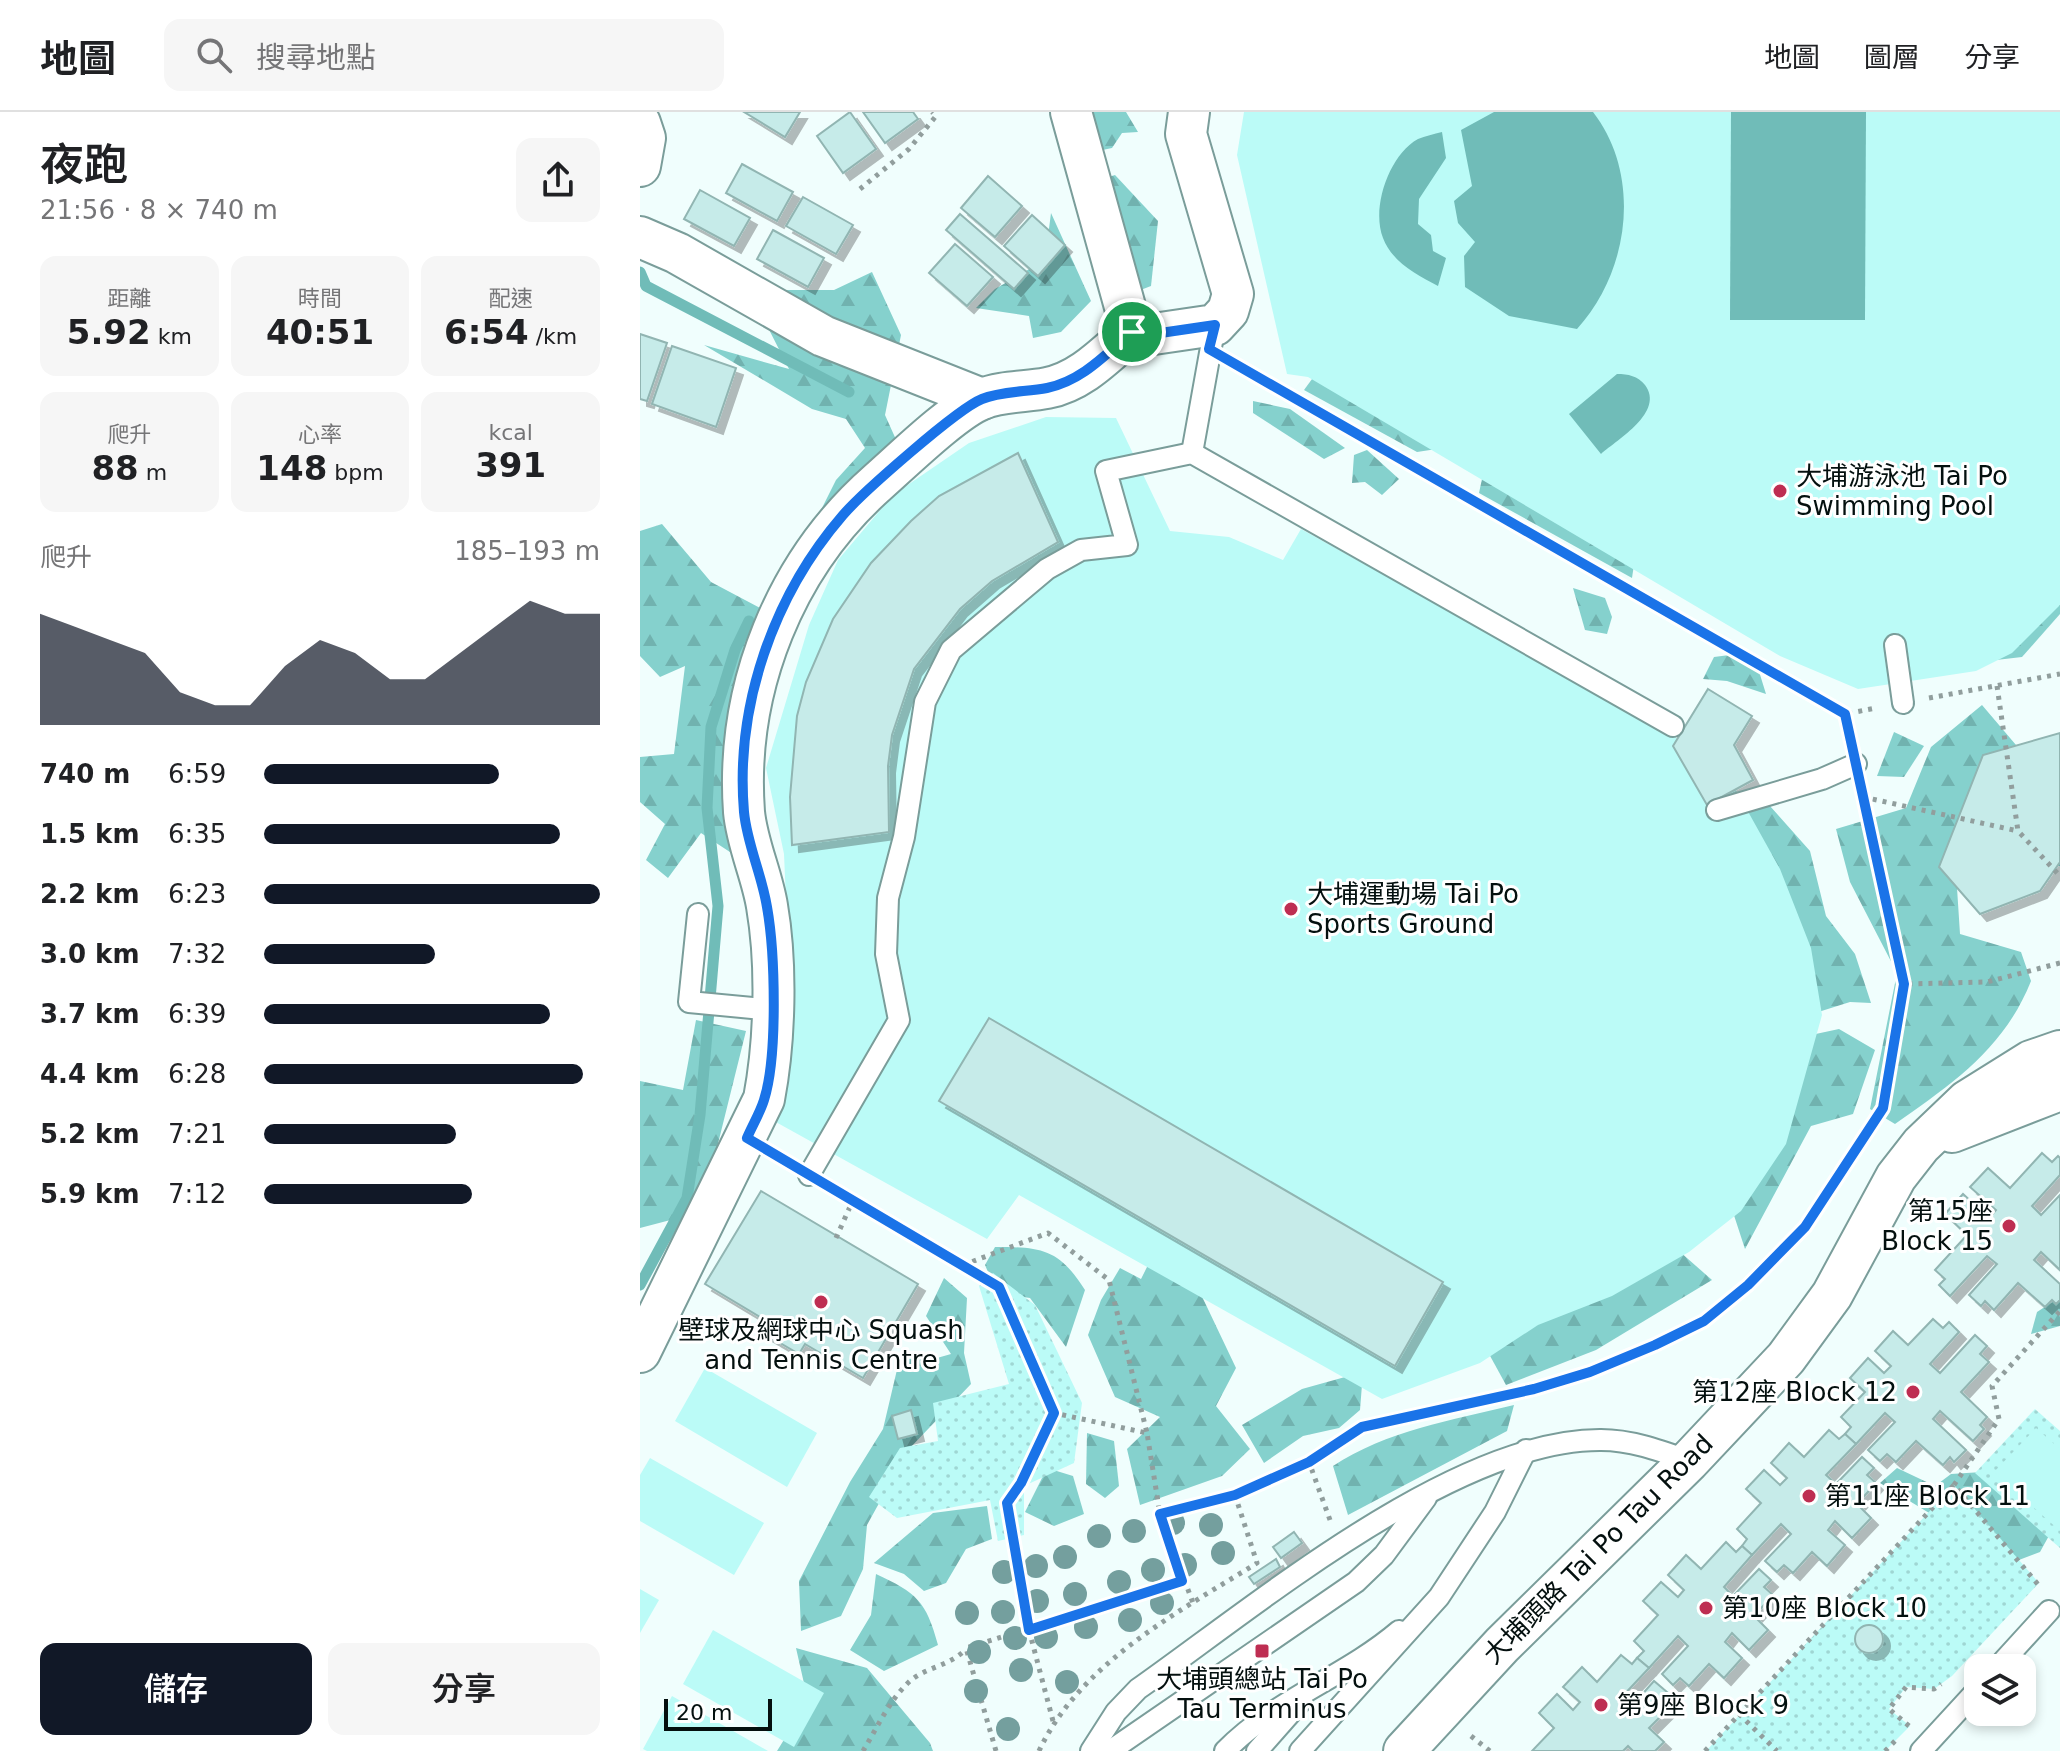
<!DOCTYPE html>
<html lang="zh-TW">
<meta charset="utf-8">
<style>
:root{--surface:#fff;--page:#f6f6f6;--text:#202124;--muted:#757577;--line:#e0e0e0;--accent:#111827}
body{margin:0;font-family:"DejaVu Sans","Noto Sans TC",sans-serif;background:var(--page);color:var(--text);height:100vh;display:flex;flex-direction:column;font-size:30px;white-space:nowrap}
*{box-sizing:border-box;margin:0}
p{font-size:26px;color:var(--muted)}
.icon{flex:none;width:44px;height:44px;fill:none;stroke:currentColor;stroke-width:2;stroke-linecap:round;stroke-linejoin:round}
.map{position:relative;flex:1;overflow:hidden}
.sheet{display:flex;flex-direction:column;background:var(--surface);width:640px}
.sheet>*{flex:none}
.fabs{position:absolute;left:1324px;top:1542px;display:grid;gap:16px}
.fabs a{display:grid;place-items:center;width:72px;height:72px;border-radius:16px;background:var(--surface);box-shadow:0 4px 12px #0003;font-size:40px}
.scale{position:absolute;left:24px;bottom:20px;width:108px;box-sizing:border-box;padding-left:8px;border:4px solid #04100f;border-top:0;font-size:22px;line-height:28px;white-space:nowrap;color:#04100f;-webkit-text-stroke:6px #fff;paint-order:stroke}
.pin{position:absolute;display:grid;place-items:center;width:68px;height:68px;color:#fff;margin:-34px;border:4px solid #fff;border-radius:50%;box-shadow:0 2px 8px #0007}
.round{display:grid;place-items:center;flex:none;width:84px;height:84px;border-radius:16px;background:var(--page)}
.overview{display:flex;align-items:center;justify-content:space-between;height:136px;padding:0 40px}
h1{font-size:44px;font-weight:600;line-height:60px}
.figures{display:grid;grid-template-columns:repeat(3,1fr);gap:12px;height:136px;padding:8px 40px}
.figures div{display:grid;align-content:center;border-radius:16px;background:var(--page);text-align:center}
.figures b{font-size:34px;font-weight:600}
.figures small{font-size:22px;font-weight:400}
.figures p{font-size:22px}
.chart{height:224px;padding:16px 40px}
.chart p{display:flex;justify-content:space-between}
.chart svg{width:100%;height:144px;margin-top:8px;fill:var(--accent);opacity:.7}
.cta{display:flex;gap:16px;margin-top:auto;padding:16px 40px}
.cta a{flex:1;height:92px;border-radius:16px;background:var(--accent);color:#fff;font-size:32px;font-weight:600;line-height:92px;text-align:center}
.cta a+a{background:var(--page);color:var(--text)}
ul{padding:0 40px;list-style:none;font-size:26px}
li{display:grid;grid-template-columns:128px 96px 1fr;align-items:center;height:60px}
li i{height:20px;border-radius:10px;background:var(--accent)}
header{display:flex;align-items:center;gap:48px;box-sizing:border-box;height:112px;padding:0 40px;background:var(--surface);border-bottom:2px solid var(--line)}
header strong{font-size:38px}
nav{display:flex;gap:44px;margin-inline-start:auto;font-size:28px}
.search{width:560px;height:72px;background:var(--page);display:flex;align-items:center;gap:20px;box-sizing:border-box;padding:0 28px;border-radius:16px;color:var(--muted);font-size:30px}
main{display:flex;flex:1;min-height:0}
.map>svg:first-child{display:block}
.forest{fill:url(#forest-firs)}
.park{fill:url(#park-dots)}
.pitch{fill:#bbfbf7}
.water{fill:#70bcb8}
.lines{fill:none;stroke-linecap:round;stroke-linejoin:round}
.stream{stroke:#70bcb8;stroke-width:11}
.building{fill:#c6ebe9;stroke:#91b5b2;stroke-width:2;filter:url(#shadow)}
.lane-casing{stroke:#7a9d9a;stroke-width:24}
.street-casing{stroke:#7a9d9a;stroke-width:44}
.path{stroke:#919e9d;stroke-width:5;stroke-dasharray:4 6;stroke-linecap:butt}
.lane{stroke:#fff;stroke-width:20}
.street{stroke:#fff;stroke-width:40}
.tree{fill:#749f9e}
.route-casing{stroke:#fff;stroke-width:16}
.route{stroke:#1a73e8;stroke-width:10}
.poi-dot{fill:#be2e52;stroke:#fff;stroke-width:3}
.labels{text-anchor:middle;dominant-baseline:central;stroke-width:6;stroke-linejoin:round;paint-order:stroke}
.poi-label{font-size:26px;fill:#04100f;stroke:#fff;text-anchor:start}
.street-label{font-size:26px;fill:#04100f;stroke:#fff}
</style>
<header>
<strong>地圖</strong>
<div class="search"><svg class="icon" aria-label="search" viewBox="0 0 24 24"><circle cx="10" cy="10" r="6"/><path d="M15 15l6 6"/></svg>搜尋地點</div>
<nav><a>地圖</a><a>圖層</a><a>分享</a></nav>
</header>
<main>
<section class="sheet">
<div class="overview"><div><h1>夜跑</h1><p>21:56 · 8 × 740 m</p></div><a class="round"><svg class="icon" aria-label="share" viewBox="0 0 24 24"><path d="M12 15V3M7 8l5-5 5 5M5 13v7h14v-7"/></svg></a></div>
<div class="figures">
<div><p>距離</p><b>5.92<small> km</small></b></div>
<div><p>時間</p><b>40:51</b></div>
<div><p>配速</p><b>6:54<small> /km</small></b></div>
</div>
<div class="figures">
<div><p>爬升</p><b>88<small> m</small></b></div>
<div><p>心率</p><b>148<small> bpm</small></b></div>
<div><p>kcal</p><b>391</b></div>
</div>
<div class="chart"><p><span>爬升</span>185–193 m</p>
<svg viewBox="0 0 160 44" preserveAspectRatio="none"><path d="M0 44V10L10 14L20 18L30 22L40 34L50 38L60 38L70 26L80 18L90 22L100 30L110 30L120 22L130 14L140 6L150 10L160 10V44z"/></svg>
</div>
<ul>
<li><b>740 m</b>6:59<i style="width:70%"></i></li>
<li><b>1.5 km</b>6:35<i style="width:88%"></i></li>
<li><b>2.2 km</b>6:23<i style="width:100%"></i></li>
<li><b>3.0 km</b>7:32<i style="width:51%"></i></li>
<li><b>3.7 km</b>6:39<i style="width:85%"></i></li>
<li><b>4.4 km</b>6:28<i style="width:95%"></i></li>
<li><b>5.2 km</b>7:21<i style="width:57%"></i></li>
<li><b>5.9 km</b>7:12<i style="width:62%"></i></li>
</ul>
<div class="cta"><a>儲存</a><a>分享</a></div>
</section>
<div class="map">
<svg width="1420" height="1639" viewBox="0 0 1420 1639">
<defs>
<pattern id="forest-firs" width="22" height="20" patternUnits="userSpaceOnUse" patternTransform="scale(2)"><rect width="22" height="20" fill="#85d1cd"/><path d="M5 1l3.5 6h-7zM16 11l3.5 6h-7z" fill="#71b2af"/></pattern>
<pattern id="park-dots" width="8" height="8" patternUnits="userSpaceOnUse" patternTransform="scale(2)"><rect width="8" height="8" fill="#bbfbf7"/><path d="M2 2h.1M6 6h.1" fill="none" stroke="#9fd6d3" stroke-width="1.8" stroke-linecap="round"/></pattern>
<filter id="shadow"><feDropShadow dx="7" dy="7" stdDeviation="0" flood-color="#0004"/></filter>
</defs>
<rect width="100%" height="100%" fill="#f0fefd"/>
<!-- forest -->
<g class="forest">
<path d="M450,0H486L498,20L482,21L472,36L453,40Z"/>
<path d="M475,63L518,109L511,174L485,184L443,73Z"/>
<path d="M411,101L451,189L421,220L393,226L389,204L336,196L355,177L405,148Z"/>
<path d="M232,160L261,223L245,303L258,332L178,404L196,368L225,336L206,307L172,297L64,233L149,257L116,192L145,178H194Z"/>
<path d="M683,252L823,333L777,340L664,278Z"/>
<path d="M613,289L650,297L705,336L684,347L613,301Z"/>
<path d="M727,338L759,367L742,383L725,370L712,371L714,343Z"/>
<path d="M846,348L996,439L992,466L839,381Z"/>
<path d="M22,412L71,470L122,497L96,744L61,721L28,766L6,748L25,712L0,690V645L34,642L45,554L20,565L0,544V419Z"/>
<path d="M1420,461V502L1382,545L1339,550Z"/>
<path d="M933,476L965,486L972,505L967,522L945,518Z"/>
<path d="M1113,540L1126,582L1087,569L1063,567L1074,545Z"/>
<path d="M1342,593L1376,633L1408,696H1420V754L1315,745L1320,822L1381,840L1391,869C1364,937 1312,972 1255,1012L1230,997L1257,861L1210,770L1196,717L1266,696L1291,635Z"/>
<path d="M1254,620L1284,634L1264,665L1237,664Z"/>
<path d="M1130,694L1170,739L1186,804L1215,842L1231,891L1210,890L1172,902L1095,701Z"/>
<path d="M56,908L106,919L61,1100L0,1116V969L43,978Z"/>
<path d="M1199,917L1235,938L1213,1002L1171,1014L1105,1137L1088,1085L1171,923Z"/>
<path d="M1031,1132L1072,1168L956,1238L866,1273L843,1231Z"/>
<path d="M355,1135C402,1135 419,1137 445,1178L426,1235L390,1186L357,1181L345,1153Z"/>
<path d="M513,1143L548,1155L596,1256L576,1294L610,1337L582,1364L500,1393L487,1337L520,1305L475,1285L448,1223L461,1188L480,1156L501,1167Z"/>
<path d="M304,1166L327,1186L324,1241L331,1272L269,1337L227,1413L223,1457L201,1504L161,1519L159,1469L210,1370L243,1317L260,1245L290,1248L311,1242L286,1204Z"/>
<path d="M1420,1185V1214L1391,1222L1397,1200Z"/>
<path d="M723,1260L720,1298L699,1316L663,1324L624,1351L602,1313L662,1277Z"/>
<path d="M874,1293L867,1319L708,1403L693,1354C746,1319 812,1308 874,1293Z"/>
<path d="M447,1321L474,1329L479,1374L465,1386L446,1372Z"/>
<path d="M407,1356L433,1364L444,1402L414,1414L385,1400Z"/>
<path d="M1257,1356L1295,1374L1311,1362L1342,1360L1411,1420L1400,1440L1371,1451L1240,1371Z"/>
<path d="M347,1394L352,1427L326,1437L306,1471L284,1479L264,1462L234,1451L293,1401Z"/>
<path d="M236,1462C277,1481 286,1489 298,1533L244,1559L210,1538L231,1503Z"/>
<path d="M156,1536L227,1556L290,1631L293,1639H137L168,1589Z"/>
</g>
<!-- park -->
<g class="park">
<path d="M353,1161L395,1193L442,1291L434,1351L384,1374V1423L358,1429L350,1388L257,1406L229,1385L260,1336L298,1329L293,1291L369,1272L339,1174Z"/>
<path d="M1395,1297L1420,1319V1436L1335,1361Z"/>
<path d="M1314,1373L1399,1471L1312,1564L1294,1577L1266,1575L1249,1597L1270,1614L1245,1639H1066Z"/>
</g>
<!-- pitch -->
<g class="pitch">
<path d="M604,0H1420V493L1372,541L1336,559L1218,577L1140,544L668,265L647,262L597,43Z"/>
<path d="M406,305L476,306L530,419L589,425L643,448L661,417L1033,623L1096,678L1140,757L1171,836L1182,903L1146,1032L1101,1099L1049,1140L972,1184L898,1213L840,1251L742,1287L379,1083L347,1127L134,1009L150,880L144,742L126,656L169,513L198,448L253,383L329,331Z"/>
<path d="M65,1256L177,1321L147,1375L35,1309Z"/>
<path d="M1396,1316L1420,1337V1419L1354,1360Z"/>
<path d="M10,1346L124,1411L94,1463L0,1409V1363Z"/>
<path d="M0,1477L19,1488L0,1521Z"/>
<path d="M73,1518L184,1581L154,1635L43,1572Z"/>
<path d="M32,1584L128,1639H7L3,1637Z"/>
</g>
<!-- water -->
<g class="water">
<path d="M854,0H953C1002,63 990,159 937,217L869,204L825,175L824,144L835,130L818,111L814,89L832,74L821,18Z"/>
<path d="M1091,0H1226L1225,208H1090Z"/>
<path d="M802,20L806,46L779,87L778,112L791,123L793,139L806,146L798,174C777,163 752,150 743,126C731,96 749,43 778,27C785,24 794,22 802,20Z"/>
<path d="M977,262C988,262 998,264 1005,273C1025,300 978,327 961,342L929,302Z"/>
</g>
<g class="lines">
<!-- stream -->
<g class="stream">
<path d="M0,160L6,174L209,280"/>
<path d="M0,1173L47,1086L60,1003L78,794L67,696L71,615L95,538L109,509"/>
</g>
</g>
<!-- building -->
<g class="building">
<path d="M104,0H160L145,25Z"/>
<path d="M210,0L236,37L203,61L177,24Z"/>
<path d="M223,0H273L278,7L245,31Z"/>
<path d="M102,52L153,80L137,109L86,81Z"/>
<path d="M348,64L382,94L355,125L321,96Z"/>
<path d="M60,78L110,106L94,134L44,107Z"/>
<path d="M163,85L213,113L196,142L146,114Z"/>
<path d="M320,102L388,161L374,177L306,118Z"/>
<path d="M392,103L425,133L398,164L364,134Z"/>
<path d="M133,118L184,146L168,175L117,147Z"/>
<path d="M315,132L353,165L327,194L289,161Z"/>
<path d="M0,222L27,231L7,289L0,287Z"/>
<path d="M32,234L96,256L76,315L12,292Z"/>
<path d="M378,341L418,430L352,469L320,497L274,557L252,623L248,654L249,720L152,733L150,685L157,604L166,570L193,507L231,451L271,409L299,384Z"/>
<path d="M1068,577L1112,604L1094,633L1113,668L1067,693L1033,634Z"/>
<path d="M1420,621V750L1400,779L1340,802L1299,755L1343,643Z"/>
<path d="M349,906L803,1170L755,1254L299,989Z"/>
<path d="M1402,1041L1412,1050L1418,1044L1420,1046V1063L1392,1094L1401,1103L1420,1083V1158L1401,1140L1394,1148L1420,1172V1188L1416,1192L1412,1188L1405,1195L1378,1171L1354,1198L1345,1189L1341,1194L1329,1183L1357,1152L1347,1144L1310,1184L1299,1173L1305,1167L1295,1158L1327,1123L1305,1102L1323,1082L1349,1106L1356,1098L1330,1075L1348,1056L1370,1076Z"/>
<path d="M121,1079L278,1172L223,1266L165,1232L159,1242L118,1218L125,1208L65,1172Z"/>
<path d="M1293,1207L1303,1216L1309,1210L1319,1220L1290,1252L1300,1261L1335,1223L1347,1234L1340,1242L1349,1250L1321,1280L1347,1305L1340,1313L1344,1317L1333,1329L1300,1299L1293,1307L1326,1338L1314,1350L1310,1345L1303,1353L1276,1329L1256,1350L1247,1342L1240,1349L1228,1338L1255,1310L1245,1301L1216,1332L1205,1322L1211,1315L1201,1305L1225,1280L1210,1266L1228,1246L1244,1261L1251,1254L1235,1239L1253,1219L1268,1233Z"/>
<path d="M271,1298L277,1322L258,1327L252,1304Z"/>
<path d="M1189,1318L1199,1327L1205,1322L1216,1332L1186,1363L1196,1372L1222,1345L1234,1356L1227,1363L1236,1371L1217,1392L1231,1406L1212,1426L1195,1409L1188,1418L1205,1433L1187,1454L1172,1440L1153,1461L1144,1453L1137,1460L1125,1449L1151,1422L1141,1412L1112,1443L1102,1434L1107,1427L1097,1417L1121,1391L1106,1377L1124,1358L1140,1373L1147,1366L1131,1351L1149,1331L1164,1345Z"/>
<path d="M654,1420L662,1431L641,1446L633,1435Z"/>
<path d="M1086,1430L1096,1440L1102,1434L1112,1443L1084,1475L1093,1484L1119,1457L1131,1468L1124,1475L1133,1483L1114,1504L1128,1518L1109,1538L1092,1521L1085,1530L1102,1546L1084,1566L1069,1552L1049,1574L1040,1566L1033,1573L1022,1562L1048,1534L1038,1524L1009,1556L997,1546L1004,1539L994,1529L1018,1503L1003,1489L1021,1470L1038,1485L1044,1478L1028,1463L1046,1443L1061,1457Z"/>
<path d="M636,1447L640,1455L614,1472L609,1465Z"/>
<circle cx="1229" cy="1527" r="14"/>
<path d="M981,1543L992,1552L997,1546L1009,1556L979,1588L989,1597L1014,1569L1027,1580L1020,1587L1029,1596L1009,1616L1024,1630L1015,1639H993L988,1634L983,1639H892L914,1616L899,1601L917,1582L933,1598L940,1590L923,1575L942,1555L957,1570Z"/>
</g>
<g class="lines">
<!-- lane casing -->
<g class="lane-casing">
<g id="lane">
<path d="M552,341L575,213"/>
<path d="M1255,533L1263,591"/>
<path d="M1077,698L1182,667L1216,652"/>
<path d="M58,802L49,890L133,898"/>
<path d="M169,1063L259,908L246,842L248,786L264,725L285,590L311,538L407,457L441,438L487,433L466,359L552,341L1033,614"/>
<path d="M1357,1556L1409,1499"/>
<path d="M451,1639L476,1600L498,1577C616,1494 815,1327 961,1328C992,1328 1021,1339 1049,1349"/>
<path d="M470,1639L716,1470L744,1443L786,1386"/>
<path d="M585,1639C636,1587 705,1565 759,1519"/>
<path d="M617,1639L662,1588"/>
<path d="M660,1639L799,1485L855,1400L886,1338"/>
<path d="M1281,1639L1338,1577"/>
</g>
</g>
<!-- street casing -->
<g class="street-casing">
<g id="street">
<path d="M431,0L492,220L500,224L575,213L588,199L593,182L546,22L549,0"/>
<path d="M0,11L5,26L0,54"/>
<path d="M0,125L37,141L183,224L342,287"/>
<path d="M1312,1020L1420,978"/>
<path d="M0,1240L124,987C135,929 137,852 127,794C122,763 107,732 104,700C95,576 145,452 238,370C262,349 314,298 342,287C361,279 387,280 407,276C442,269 466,242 492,220"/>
<path d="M764,1639L862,1533L1049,1349L1146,1246L1192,1183L1256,1065L1281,1033L1327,989L1391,949L1420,939"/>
</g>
</g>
<!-- path -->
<g class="path">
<path d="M220,77L269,37L296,4L292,0"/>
<path d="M595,252L1205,602"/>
<path d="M1357,574L1378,719L1420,764"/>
<path d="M1289,586L1420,562"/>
<path d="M1210,628L1205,602L1236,596"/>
<path d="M1222,681L1264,872L1347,870L1420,851"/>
<path d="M1223,685L1378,719"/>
<path d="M192,1076L359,1175L414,1301L507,1321L520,1402L595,1383L669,1350"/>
<path d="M196,1126L213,1088"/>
<path d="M323,1153L408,1121L469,1168L507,1321"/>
<path d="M1314,1373L1359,1307L1352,1274L1420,1199"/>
<path d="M520,1402L553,1491"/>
<path d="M690,1408L669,1350L722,1315L803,1300L950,1260L1064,1209L1108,1173L1165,1115L1243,996L1264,872"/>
<path d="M1099,1602L1137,1639"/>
<path d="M413,1609L389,1518L367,1391L381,1371L414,1301"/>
<path d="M1269,1614L1249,1597L1266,1575L1294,1577L1301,1572"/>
<path d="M831,1624L850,1639"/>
<path d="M223,1639C237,1616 250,1587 270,1569C286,1555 310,1554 326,1537"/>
<path d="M356,1639L326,1536L542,1469"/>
<path d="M399,1639C440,1551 537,1501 617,1451L595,1383"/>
<path d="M1065,1639L1314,1373L1401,1476"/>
<path d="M1245,1639L1255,1629"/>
</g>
<!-- lane -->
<use href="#lane" class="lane"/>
<!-- street -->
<use href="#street" class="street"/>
</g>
<!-- trees -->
<g class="tree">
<circle cx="533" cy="1411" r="12"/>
<circle cx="571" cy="1413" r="12"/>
<circle cx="494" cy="1419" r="12"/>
<circle cx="459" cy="1424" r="12"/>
<circle cx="583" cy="1441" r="12"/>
<circle cx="425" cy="1445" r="12"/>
<circle cx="545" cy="1453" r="12"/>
<circle cx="396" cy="1454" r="12"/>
<circle cx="513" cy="1458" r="12"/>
<circle cx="364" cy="1460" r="12"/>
<circle cx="479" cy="1470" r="12"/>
<circle cx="435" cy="1482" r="12"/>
<circle cx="397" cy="1489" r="12"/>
<circle cx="522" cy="1491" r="12"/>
<circle cx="363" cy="1500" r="12"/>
<circle cx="327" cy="1501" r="12"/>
<circle cx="490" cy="1508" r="12"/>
<circle cx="446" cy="1515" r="12"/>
<circle cx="406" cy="1525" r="12"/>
<circle cx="375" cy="1526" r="12"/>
<circle cx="339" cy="1540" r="12"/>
<circle cx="381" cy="1558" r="12"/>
<circle cx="427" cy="1570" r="12"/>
<circle cx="336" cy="1579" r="12"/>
<circle cx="368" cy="1617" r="12"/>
</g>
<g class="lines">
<!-- route casing -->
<g class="route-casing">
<path id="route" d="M575,213L569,237L1205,602L1264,872L1243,996L1165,1115L1108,1173L1064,1209L1015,1233L950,1260L894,1277L722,1315L669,1350L595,1383L520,1402L542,1469L389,1518L367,1391L381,1371L414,1301L359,1175L107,1026C112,1014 120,1001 124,988C138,944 135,840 127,795C122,763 107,732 104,700C95,594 133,484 203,403C222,381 317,297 342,287C361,279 387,280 407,276C442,269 466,242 492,220L500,224Z"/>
</g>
<!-- route -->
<use href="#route" class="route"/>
</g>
<!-- markers -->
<g class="poi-dot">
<circle cx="1140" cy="379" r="8"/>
<circle cx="651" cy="797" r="8"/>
<circle cx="1369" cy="1114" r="8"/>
<circle cx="181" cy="1190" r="8"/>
<circle cx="1273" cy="1280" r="8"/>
<circle cx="1169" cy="1384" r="8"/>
<circle cx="1066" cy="1496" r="8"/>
<rect x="614" y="1531" width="16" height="16" rx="4"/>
<circle cx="961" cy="1593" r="8"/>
</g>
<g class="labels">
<!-- poi labels -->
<g class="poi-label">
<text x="1156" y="364">大埔游泳池 Tai Po<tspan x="1156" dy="30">Swimming Pool</tspan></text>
<text x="667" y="782">大埔運動場 Tai Po<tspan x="667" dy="30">Sports Ground</tspan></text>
<text x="1353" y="1099" text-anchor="end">第15座<tspan x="1353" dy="30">Block 15</tspan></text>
<text x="181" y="1218" text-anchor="middle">壁球及網球中心 Squash<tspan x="181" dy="30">and Tennis Centre</tspan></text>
<text x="1257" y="1280" text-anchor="end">第12座 Block 12</text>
<text x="1185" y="1384">第11座 Block 11</text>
<text x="1082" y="1496">第10座 Block 10</text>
<text x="622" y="1567" text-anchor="middle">大埔頭總站 Tai Po<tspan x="622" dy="30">Tau Terminus</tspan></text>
<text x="977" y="1593">第9座 Block 9</text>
</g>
<!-- street labels -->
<g class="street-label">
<text transform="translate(958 1437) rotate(-45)">大埔頭路 Tai Po Tau Road</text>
</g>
</g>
</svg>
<div class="fabs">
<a><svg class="icon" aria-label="layers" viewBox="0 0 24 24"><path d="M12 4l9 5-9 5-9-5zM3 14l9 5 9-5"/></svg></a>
</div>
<div class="scale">20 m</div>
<div class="pin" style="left:492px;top:220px;background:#1e9e55"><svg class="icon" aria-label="arrive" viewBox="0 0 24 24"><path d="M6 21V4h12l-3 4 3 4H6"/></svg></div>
</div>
</main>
